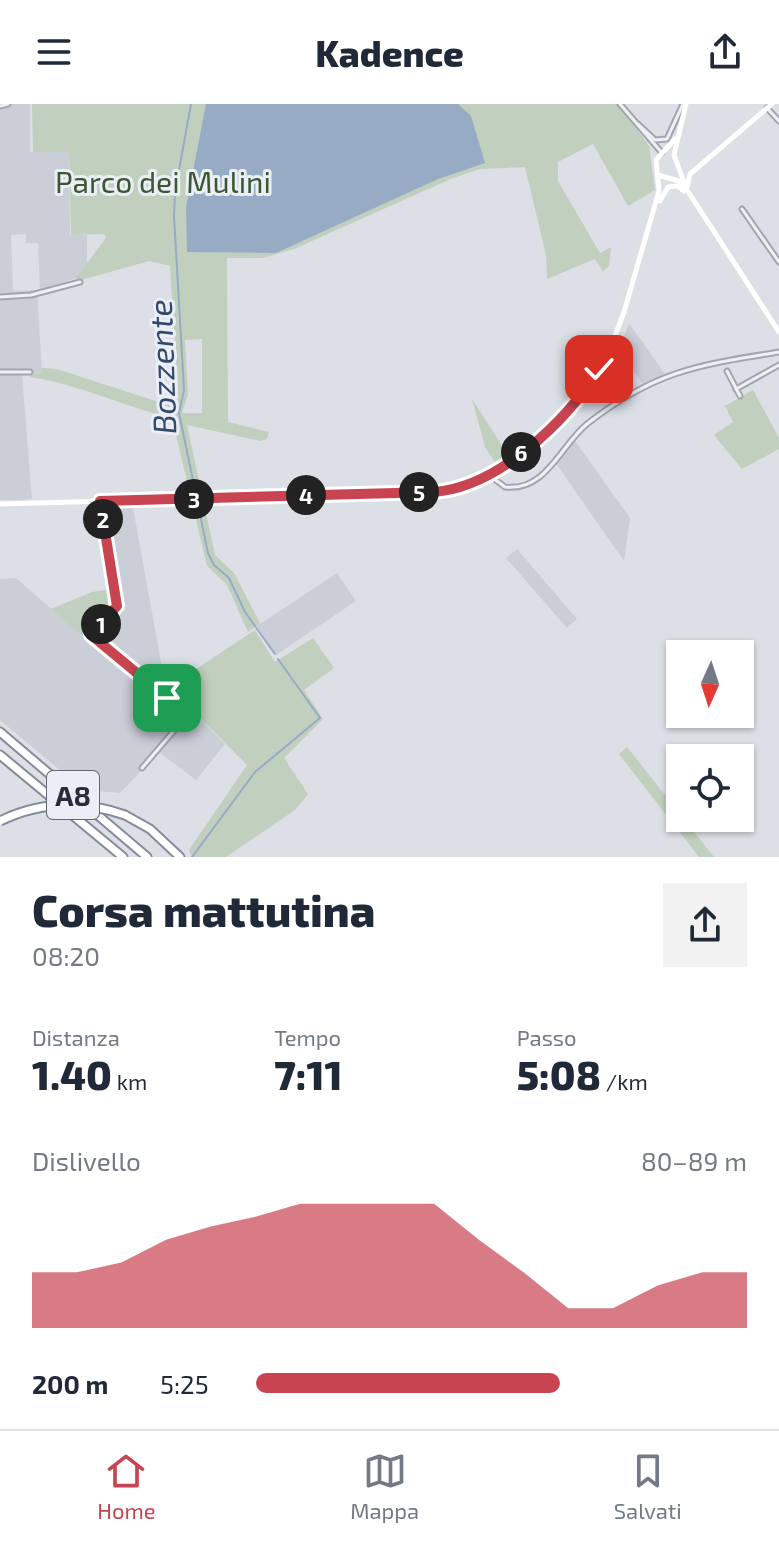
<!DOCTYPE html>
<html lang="it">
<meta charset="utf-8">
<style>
:root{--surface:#fff;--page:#f2f2f3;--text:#1f2937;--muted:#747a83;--line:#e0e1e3;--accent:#c84451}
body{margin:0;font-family:"Exo 2",sans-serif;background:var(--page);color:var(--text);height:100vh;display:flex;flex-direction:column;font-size:30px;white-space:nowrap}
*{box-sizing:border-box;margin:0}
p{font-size:26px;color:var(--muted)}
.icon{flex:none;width:44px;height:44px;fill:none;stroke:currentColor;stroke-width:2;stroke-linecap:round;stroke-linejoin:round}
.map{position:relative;height:753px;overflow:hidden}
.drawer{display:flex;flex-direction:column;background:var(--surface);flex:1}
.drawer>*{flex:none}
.needle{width:52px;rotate:183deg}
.buttons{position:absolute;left:666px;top:536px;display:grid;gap:16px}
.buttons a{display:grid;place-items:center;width:88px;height:88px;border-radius:0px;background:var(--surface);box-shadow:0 2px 6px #0004;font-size:40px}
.pin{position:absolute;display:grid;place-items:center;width:68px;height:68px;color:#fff;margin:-34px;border-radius:16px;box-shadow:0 4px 12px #0006}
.km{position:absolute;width:40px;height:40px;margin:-20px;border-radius:50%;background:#222;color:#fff;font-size:22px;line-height:40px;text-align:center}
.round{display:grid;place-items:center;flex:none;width:84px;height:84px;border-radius:0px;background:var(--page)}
.headline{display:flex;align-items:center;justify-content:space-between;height:136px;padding:0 32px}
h1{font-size:44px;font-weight:800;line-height:60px}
.stats{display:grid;grid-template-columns:repeat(3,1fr);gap:12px;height:136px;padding:8px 32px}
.stats div{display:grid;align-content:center}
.stats b{font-size:40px;font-weight:800}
.stats small{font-size:22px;font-weight:400}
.stats p{font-size:22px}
.chart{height:224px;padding:16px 32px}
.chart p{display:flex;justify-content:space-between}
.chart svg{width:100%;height:144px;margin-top:8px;fill:var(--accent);opacity:.7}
ul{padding:0 32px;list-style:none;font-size:26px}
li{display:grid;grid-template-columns:128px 96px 1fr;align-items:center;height:60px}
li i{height:20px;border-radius:10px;background:var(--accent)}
header{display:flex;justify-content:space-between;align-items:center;height:104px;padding:0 32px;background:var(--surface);font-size:36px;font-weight:800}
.tab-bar{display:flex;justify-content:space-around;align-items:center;height:112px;border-top:2px solid var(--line);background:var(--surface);font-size:22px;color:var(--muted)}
.tab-bar a{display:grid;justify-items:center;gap:4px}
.tab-bar .on{color:var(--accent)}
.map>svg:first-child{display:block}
.built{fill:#caced7}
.green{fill:#c1cfbe;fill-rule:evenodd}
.water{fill:#98abc5}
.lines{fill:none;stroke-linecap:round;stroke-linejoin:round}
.stream{stroke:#98abc5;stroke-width:2}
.street-casing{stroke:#a2a6af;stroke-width:7}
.highway-casing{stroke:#848c9c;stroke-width:11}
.street{stroke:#eff0f4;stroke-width:3}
.secondary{stroke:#fff;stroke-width:5}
.highway{stroke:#fff;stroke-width:7}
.highway-bridge-casing{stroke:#848c9c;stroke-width:11;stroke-linecap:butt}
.highway-bridge{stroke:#fff;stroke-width:7}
.route-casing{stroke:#fff;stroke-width:16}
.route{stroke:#c84451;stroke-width:10}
.labels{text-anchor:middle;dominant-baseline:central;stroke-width:6;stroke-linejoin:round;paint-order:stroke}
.shield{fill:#ebeef4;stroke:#626772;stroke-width:2}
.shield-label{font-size:28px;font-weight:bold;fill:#272d3b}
.park-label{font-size:30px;fill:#395734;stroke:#ebeef4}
.water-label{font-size:32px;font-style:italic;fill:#334a6d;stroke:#ebeef4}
</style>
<header><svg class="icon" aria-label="menu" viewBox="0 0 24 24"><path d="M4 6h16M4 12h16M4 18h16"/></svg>Kadence<svg class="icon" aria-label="share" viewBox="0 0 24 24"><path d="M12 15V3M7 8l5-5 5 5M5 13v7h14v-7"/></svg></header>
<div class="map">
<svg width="779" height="753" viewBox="0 0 779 753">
<rect width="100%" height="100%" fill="#dcdfe6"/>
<!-- built -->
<g class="built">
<path d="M0,0H30V48H69L70,131H87V160L79,173L40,186L38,139H26V130L11,131L13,187L37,186L42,269L22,271L32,395L21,396H0Z"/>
<path d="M629,219L665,270L644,282L619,246Z"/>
<path d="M573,334L630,414L624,457L555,358Z"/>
<path d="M132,398L165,580L225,640L196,676L159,648L120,689L84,686L0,616V475L16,474L85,534L115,498L98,400Z"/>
<path d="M517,445L577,515L567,524L506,454Z"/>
<path d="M337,469L356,497L276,551L257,522Z"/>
</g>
<!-- green -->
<g class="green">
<path d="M32,0H623L621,3L649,42L655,86L628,102L593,40L558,58V77L600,149L611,143L609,162L603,167L595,155L547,175L546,151L525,63L480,65L453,74L294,145L263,154H227L228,318L269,328L267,335L261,337L187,321L215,451L234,469L260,519L248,528L227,481L207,462L172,314C124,303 79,280 30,273L31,270L42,269V264L57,265L174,303L178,292L170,162L149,157L78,177L76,174L106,134L104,130L71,131L69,48H33ZM202,235V309H182L188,290L185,236Z"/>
<path d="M753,286L779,334V345L742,365L714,331L733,318L725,302Z"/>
<path d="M472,295L508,351L496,360L485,343Z"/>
<path d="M112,485L115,499L85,534L51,505L92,488Z"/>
<path d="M255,526L275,558L313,534L334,564L304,586L323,615L284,654L308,690L295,706L226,753H192L189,746L247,661L169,583Z"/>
<path d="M627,643L714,753H699L619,650Z"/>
</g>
<!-- water -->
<path class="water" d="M206,0H458L471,12L485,59L438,75L276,149L187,148L186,103Z"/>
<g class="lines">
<!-- stream -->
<g class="stream">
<path d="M191,0L175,88L174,112L184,286L179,309L208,449L214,461L229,474L245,508L275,550"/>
<path d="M192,753L255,668L320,614L278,555"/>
</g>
<!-- street casing -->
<g class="street-casing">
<g id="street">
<path d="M620,0L662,49"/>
<path d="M0,2L8,0"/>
<path d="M767,4L779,17"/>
<path d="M638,20L655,36L667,35L683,0"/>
<path d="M742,105L779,158"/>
<path d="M0,193L31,191L80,178"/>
<path d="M727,267L740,292"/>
<path d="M0,268H30"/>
<path d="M736,285L779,261"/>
<path d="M489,371L505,383C546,388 560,342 587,320C654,267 698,261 779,248"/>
<path d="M100,397L117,502L91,531L182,608L184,615L142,664"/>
</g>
</g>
<!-- highway casing -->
<g class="highway-casing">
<g id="highway">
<path d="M0,628L147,753"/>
<path d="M0,651L123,753"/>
<path d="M125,711L150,725L180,753"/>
</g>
</g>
<!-- street -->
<use href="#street" class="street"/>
<!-- secondary -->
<g class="secondary">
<path d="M658,71L679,77L689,89L779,228"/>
<path d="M685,81L674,51L686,0"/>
<path d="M687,84L690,70L772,0"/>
<path d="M660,97L668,83L677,82L684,87"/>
<path d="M0,400L434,388L463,383L494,368L554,321L590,279L610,245L624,208L659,87L656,56L675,35"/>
</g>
<!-- highway -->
<use href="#highway" class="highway"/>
<!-- highway-bridge casing -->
<g class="highway-bridge-casing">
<path id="highway-bridge" d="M0,717C41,697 82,696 125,711"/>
</g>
<!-- highway-bridge -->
<use href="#highway-bridge" class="highway-bridge"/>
</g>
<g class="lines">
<!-- route casing -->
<g class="route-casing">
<path id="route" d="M167,594L91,531L117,502L100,397L434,388C498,383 566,318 599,265"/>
</g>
<!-- route -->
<use href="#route" class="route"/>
</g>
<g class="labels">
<!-- shield labels -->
<rect class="shield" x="47" y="667" width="52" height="48" rx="6"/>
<g class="shield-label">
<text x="73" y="691">A8</text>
</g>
<!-- park labels -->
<g class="park-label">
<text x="163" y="77">Parco dei Mulini</text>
</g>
<!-- water labels -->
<g class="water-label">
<text transform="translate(161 263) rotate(-92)">Bozzente</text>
</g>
</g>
</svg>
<div class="buttons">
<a><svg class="needle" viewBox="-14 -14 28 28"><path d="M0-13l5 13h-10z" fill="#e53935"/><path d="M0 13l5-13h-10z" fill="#747a83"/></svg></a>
<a><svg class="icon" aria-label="locate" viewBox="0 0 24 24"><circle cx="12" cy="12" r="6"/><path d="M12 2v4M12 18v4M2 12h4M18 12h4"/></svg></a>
</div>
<div class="pin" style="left:167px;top:594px;background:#1e9e55"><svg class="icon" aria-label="arrive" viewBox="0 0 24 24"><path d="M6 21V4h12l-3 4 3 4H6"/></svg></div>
<div class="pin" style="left:599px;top:265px;background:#d93025"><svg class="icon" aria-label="check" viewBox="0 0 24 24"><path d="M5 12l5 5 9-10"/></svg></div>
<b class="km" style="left:101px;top:520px">1</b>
<b class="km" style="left:103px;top:415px">2</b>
<b class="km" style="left:194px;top:395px">3</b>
<b class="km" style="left:306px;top:391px">4</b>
<b class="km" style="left:419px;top:388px">5</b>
<b class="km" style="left:521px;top:348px">6</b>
</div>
<section class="drawer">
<div class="headline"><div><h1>Corsa mattutina</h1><p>08:20</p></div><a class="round"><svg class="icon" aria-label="share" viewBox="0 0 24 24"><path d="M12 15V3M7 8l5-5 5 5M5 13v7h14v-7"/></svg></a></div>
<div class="stats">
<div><p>Distanza</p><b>1.40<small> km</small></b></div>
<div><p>Tempo</p><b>7:11</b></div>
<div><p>Passo</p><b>5:08<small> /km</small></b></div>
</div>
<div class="chart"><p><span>Dislivello</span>80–89 m</p>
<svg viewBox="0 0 160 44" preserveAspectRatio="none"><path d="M0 44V27L10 27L20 24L30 17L40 13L50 10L60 6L70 6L80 6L90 6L100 17L110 27L120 38L130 38L140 31L150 27L160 27V44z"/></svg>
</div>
<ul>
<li><b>200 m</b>5:25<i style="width:62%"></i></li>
</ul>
</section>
<nav class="tab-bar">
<a class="on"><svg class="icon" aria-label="home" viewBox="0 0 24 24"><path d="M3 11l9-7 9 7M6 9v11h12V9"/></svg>Home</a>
<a><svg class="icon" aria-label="map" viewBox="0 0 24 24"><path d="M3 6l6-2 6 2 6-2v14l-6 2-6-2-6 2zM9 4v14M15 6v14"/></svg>Mappa</a>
<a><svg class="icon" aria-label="saved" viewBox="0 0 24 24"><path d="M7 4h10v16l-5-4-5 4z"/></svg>Salvati</a>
</nav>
